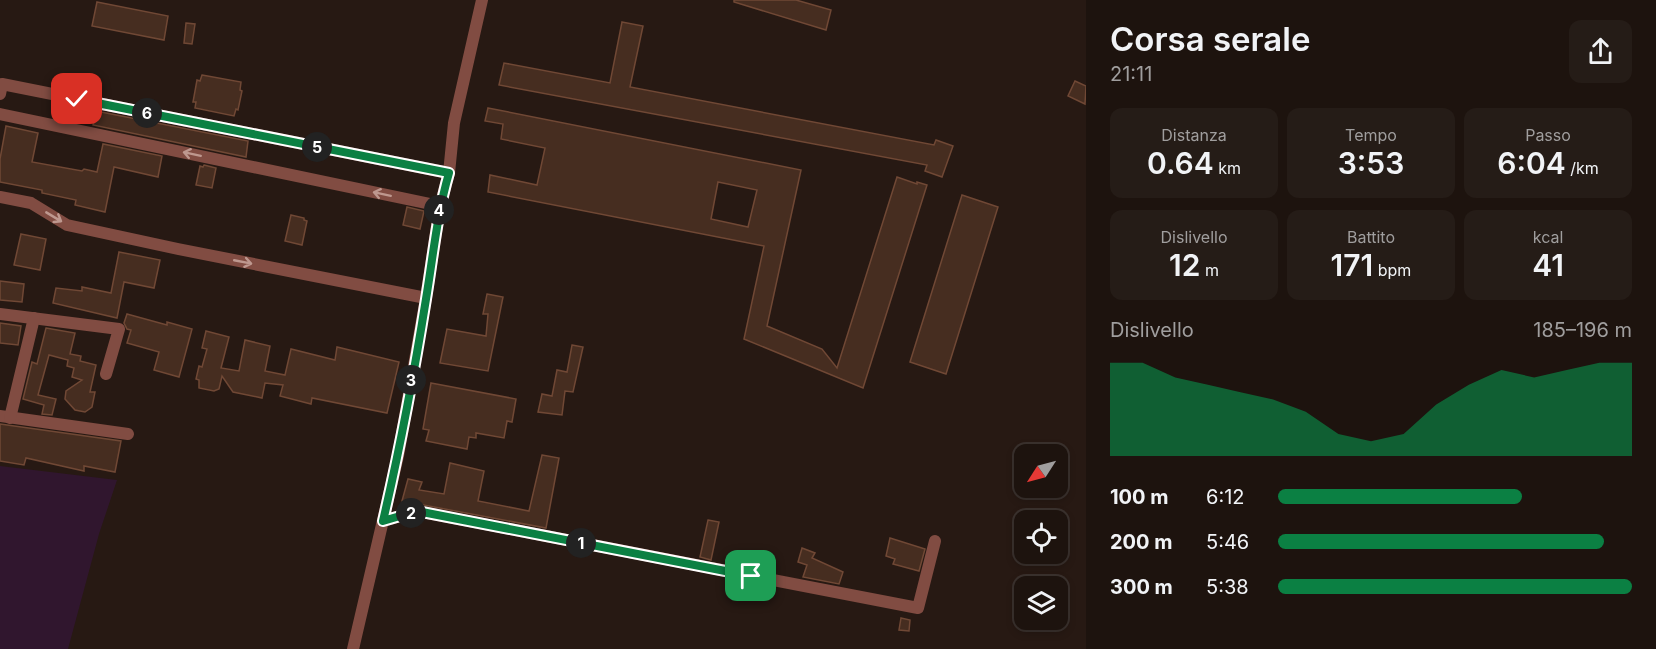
<!DOCTYPE html>
<html lang="it">
<meta charset="utf-8">
<style>
:root{--surface:#1d130e;--page:#251c17;--text:#f1f3f6;--muted:#a09e9e;--line:#3b322e;--accent:#0b8043}
body{margin:0;font-family:Inter,sans-serif;background:var(--page);color:var(--text);height:100vh;display:flex;flex-direction:column;font-size:22px;white-space:nowrap}
*{box-sizing:border-box;margin:0}
p{font-size:20px;color:var(--muted)}
.icon{flex:none;width:33px;height:33px;fill:none;stroke:currentColor;stroke-width:2;stroke-linecap:round;stroke-linejoin:round}
.map{position:relative;flex:1;overflow:hidden}
.drawer{display:flex;flex-direction:column;background:var(--surface);width:570px}
.drawer>*{flex:none}
.needle{width:39px;rotate:234deg}
.fabs{position:absolute;left:1014px;top:444px;display:grid;gap:12px}
.fabs a{display:grid;place-items:center;width:54px;height:54px;border-radius:12px;background:var(--surface);box-shadow:0 3px 9px #0003,0 0 0 2px var(--line);font-size:30px}
.pin{position:absolute;display:grid;place-items:center;width:51px;height:51px;color:#fff;margin:-26px;border-radius:12px;box-shadow:0 3px 9px #0006}
.km{position:absolute;width:30px;height:30px;margin:-15px;border-radius:50%;background:#222;color:#fff;font-size:16px;line-height:30px;text-align:center}
.round{display:grid;place-items:center;flex:none;width:63px;height:63px;border-radius:12px;background:var(--page)}
.summary{display:flex;align-items:center;justify-content:space-between;height:102px;padding:0 24px}
h1{font-size:33px;font-weight:600;line-height:45px}
.stats{display:grid;grid-template-columns:repeat(3,1fr);gap:9px;height:102px;padding:6px 24px}
.stats div{display:grid;align-content:center;border-radius:12px;background:var(--page);text-align:center}
.stats b{font-size:30px;font-weight:600}
.stats small{font-size:16px;font-weight:400}
.stats p{font-size:16px}
.chart{height:168px;padding:12px 24px}
.chart p{display:flex;justify-content:space-between}
.chart svg{width:100%;height:108px;margin-top:6px;fill:var(--accent);opacity:.7}
ul{padding:0 24px;list-style:none;font-size:20px}
li{display:grid;grid-template-columns:96px 72px 1fr;align-items:center;height:45px}
li i{height:15px;border-radius:8px;background:var(--accent)}
main{display:flex;flex:1;min-height:0}
.map>svg:first-child{display:block}
.green{fill:#30162e}
.building{fill:#462d20;stroke:#704835;stroke-width:1.5;fill-rule:evenodd}
.lines{fill:none;stroke-linecap:round;stroke-linejoin:round}
.minor{stroke:#814c42;stroke-width:12}
.oneway{stroke:#be988f}
.route-casing{stroke:#fff;stroke-width:12}
.route{stroke:#0b8043;stroke-width:8}
</style>
<main>
<div class="map">
<svg width="1086" height="649" viewBox="0 0 1086 649">
<rect width="100%" height="100%" fill="#271913"/>
<!-- green -->
<path class="green" d="M0,466L117,480L99,534L68,649H0Z"/>
<!-- building -->
<g class="building">
<path d="M734,0H796L831,10L826,30L734,2Z"/>
<path d="M97,2L168,16L164,40L92,26Z"/>
<path d="M622,22L643,26L630,87L934,145L936,140L953,146L942,177L925,171L927,165L499,85L504,63L610,83Z"/>
<path d="M186,23L195,24L192,44L184,43Z"/>
<path d="M202,75L241,82L240,90L242,91L238,110L236,109L234,116L195,108L196,102H193L197,80L200,81Z"/>
<path d="M1075,81L1086,86L1085,104L1068,96Z"/>
<path d="M488,108L801,170L767,326L822,349L837,368L897,177L917,184V182L927,185L863,388L744,339L764,246L488,192L490,175L537,185L545,148L501,139L503,124L485,121ZM718,182L757,190L748,227L711,219Z"/>
<path d="M96,111L248,141L246,157L93,125Z"/>
<path d="M6,126L38,133L32,162L82,171L84,169L97,172L103,144L162,156L158,177L114,167L105,212L75,205L76,200L42,193V190L0,182V159Z"/>
<path d="M204,165L216,168L212,188L196,185L200,166L203,167Z"/>
<path d="M962,195L998,207L946,374L910,362Z"/>
<path d="M407,207L424,211L420,229L403,225Z"/>
<path d="M291,215L304,218V220L307,221L302,245L285,241Z"/>
<path d="M21,234L46,239L40,270L14,265Z"/>
<path d="M119,252L160,260L154,288L124,282L117,318L53,303L56,288L82,291V287L111,293Z"/>
<path d="M0,281L24,284L22,302L0,300Z"/>
<path d="M487,294L503,297L488,371L440,363L447,329L486,336L488,314H483Z"/>
<path d="M127,314L167,325V322L192,329L179,377L154,370L159,352L127,343L131,330L127,329L124,323Z"/>
<path d="M0,323L21,326L18,345L0,343Z"/>
<path d="M46,328L75,333L70,354L81,356L80,361L96,365L90,392H95L92,407L85,412L75,410L65,399L66,391L82,380L72,377L74,368L67,366L68,360L49,355L38,395L56,399L52,415L42,414L44,405L23,399L32,362L37,364Z"/>
<path d="M206,331L229,337L221,368L239,371L245,340L270,346L265,371L285,375L291,349L335,360L337,347L399,362L387,413L312,398L311,404L280,396L283,385L265,383L262,398L233,392L222,376L219,389L214,391L199,388V380L196,379L199,366L202,367L207,349L202,348Z"/>
<path d="M572,345L583,347L573,392L565,391L562,415L538,412L542,394L552,396L557,370L567,372Z"/>
<path d="M431,383L516,399L512,422L507,421L504,438L476,433V438L469,437L467,449L426,441L429,430L423,429Z"/>
<path d="M0,424L121,441L115,472L84,466V471L26,458L24,465L0,461Z"/>
<path d="M542,455L559,458L546,528L402,501L408,479L422,482L419,490L444,494L450,463L484,471L478,501L529,511Z"/>
<path d="M708,520L719,522L711,560L700,557Z"/>
<path d="M890,538L925,549L919,571L893,564L895,559L886,556Z"/>
<path d="M802,548L815,553L812,558L843,572L839,584L803,577L807,565L798,562Z"/>
<path d="M901,618L910,620L909,631L899,630Z"/>
</g>
<g class="lines">
<!-- minor -->
<g class="minor">
<path d="M0,94L2,84L449,173"/>
<path d="M0,114L440,206"/>
<path d="M0,197L31,203L67,225L178,249L426,298"/>
<path d="M0,314L119,329L106,374"/>
<path d="M0,416L128,434"/>
<path d="M10,418L34,318"/>
<path d="M383,521L417,511L918,608L935,541"/>
<path d="M353,649L398,456L426,298L440,206L449,173L454,123L482,0"/>
</g>
</g>
<!-- one-way arrows -->
<defs><path id="oneway-shaft" d="M-6 0H5M1.5-3L5.5 0L1.5 3" fill="none" stroke-width="1.6" stroke-linecap="round" stroke-linejoin="round" transform="scale(1.5)"/></defs>
<g class="oneway">
<use href="#oneway-shaft" transform="translate(192 154) rotate(-168)"/>
<use href="#oneway-shaft" transform="translate(382 194) rotate(-168)"/>
<use href="#oneway-shaft" transform="translate(54 217) rotate(31)"/>
<use href="#oneway-shaft" transform="translate(243 262) rotate(11)"/>
</g>
<g class="lines">
<!-- route casing -->
<g class="route-casing">
<path id="route" d="M77,99L449,173C437,214 433,257 426,299C414,374 400,448 383,521L417,511L751,576"/>
</g>
<!-- route -->
<use href="#route" class="route"/>
</g>
</svg>
<div class="fabs">
<a><svg class="needle" viewBox="-14 -14 28 28"><path d="M0-13l5 13h-10z" fill="#e53935"/><path d="M0 13l5-13h-10z" fill="#a09e9e"/></svg></a>
<a><svg class="icon" aria-label="locate" viewBox="0 0 24 24"><circle cx="12" cy="12" r="6"/><path d="M12 2v4M12 18v4M2 12h4M18 12h4"/></svg></a>
<a><svg class="icon" aria-label="layers" viewBox="0 0 24 24"><path d="M12 4l9 5-9 5-9-5zM3 14l9 5 9-5"/></svg></a>
</div>
<div class="pin" style="left:751px;top:576px;background:#1e9e55"><svg class="icon" aria-label="arrive" viewBox="0 0 24 24"><path d="M6 21V4h12l-3 4 3 4H6"/></svg></div>
<div class="pin" style="left:77px;top:99px;background:#d93025"><svg class="icon" aria-label="check" viewBox="0 0 24 24"><path d="M5 12l5 5 9-10"/></svg></div>
<b class="km" style="left:581px;top:543px">1</b>
<b class="km" style="left:411px;top:513px">2</b>
<b class="km" style="left:411px;top:380px">3</b>
<b class="km" style="left:439px;top:210px">4</b>
<b class="km" style="left:317px;top:147px">5</b>
<b class="km" style="left:147px;top:113px">6</b>
</div>
<section class="drawer">
<div class="summary"><div><h1>Corsa serale</h1><p>21:11</p></div><a class="round"><svg class="icon" aria-label="share" viewBox="0 0 24 24"><path d="M12 15V3M7 8l5-5 5 5M5 13v7h14v-7"/></svg></a></div>
<div class="stats">
<div><p>Distanza</p><b>0.64<small> km</small></b></div>
<div><p>Tempo</p><b>3:53</b></div>
<div><p>Passo</p><b>6:04<small> /km</small></b></div>
</div>
<div class="stats">
<div><p>Dislivello</p><b>12<small> m</small></b></div>
<div><p>Battito</p><b>171<small> bpm</small></b></div>
<div><p>kcal</p><b>41</b></div>
</div>
<div class="chart"><p><span>Dislivello</span>185–196 m</p>
<svg viewBox="0 0 160 44" preserveAspectRatio="none"><path d="M0 44V6L10 6L20 12L30 15L40 18L50 21L60 26L70 35L80 38L90 35L100 23L110 15L120 9L130 12L140 9L150 6L160 6V44z"/></svg>
</div>
<ul>
<li><b>100 m</b>6:12<i style="width:69%"></i></li>
<li><b>200 m</b>5:46<i style="width:92%"></i></li>
<li><b>300 m</b>5:38<i style="width:100%"></i></li>
</ul>
</section>
</main>
